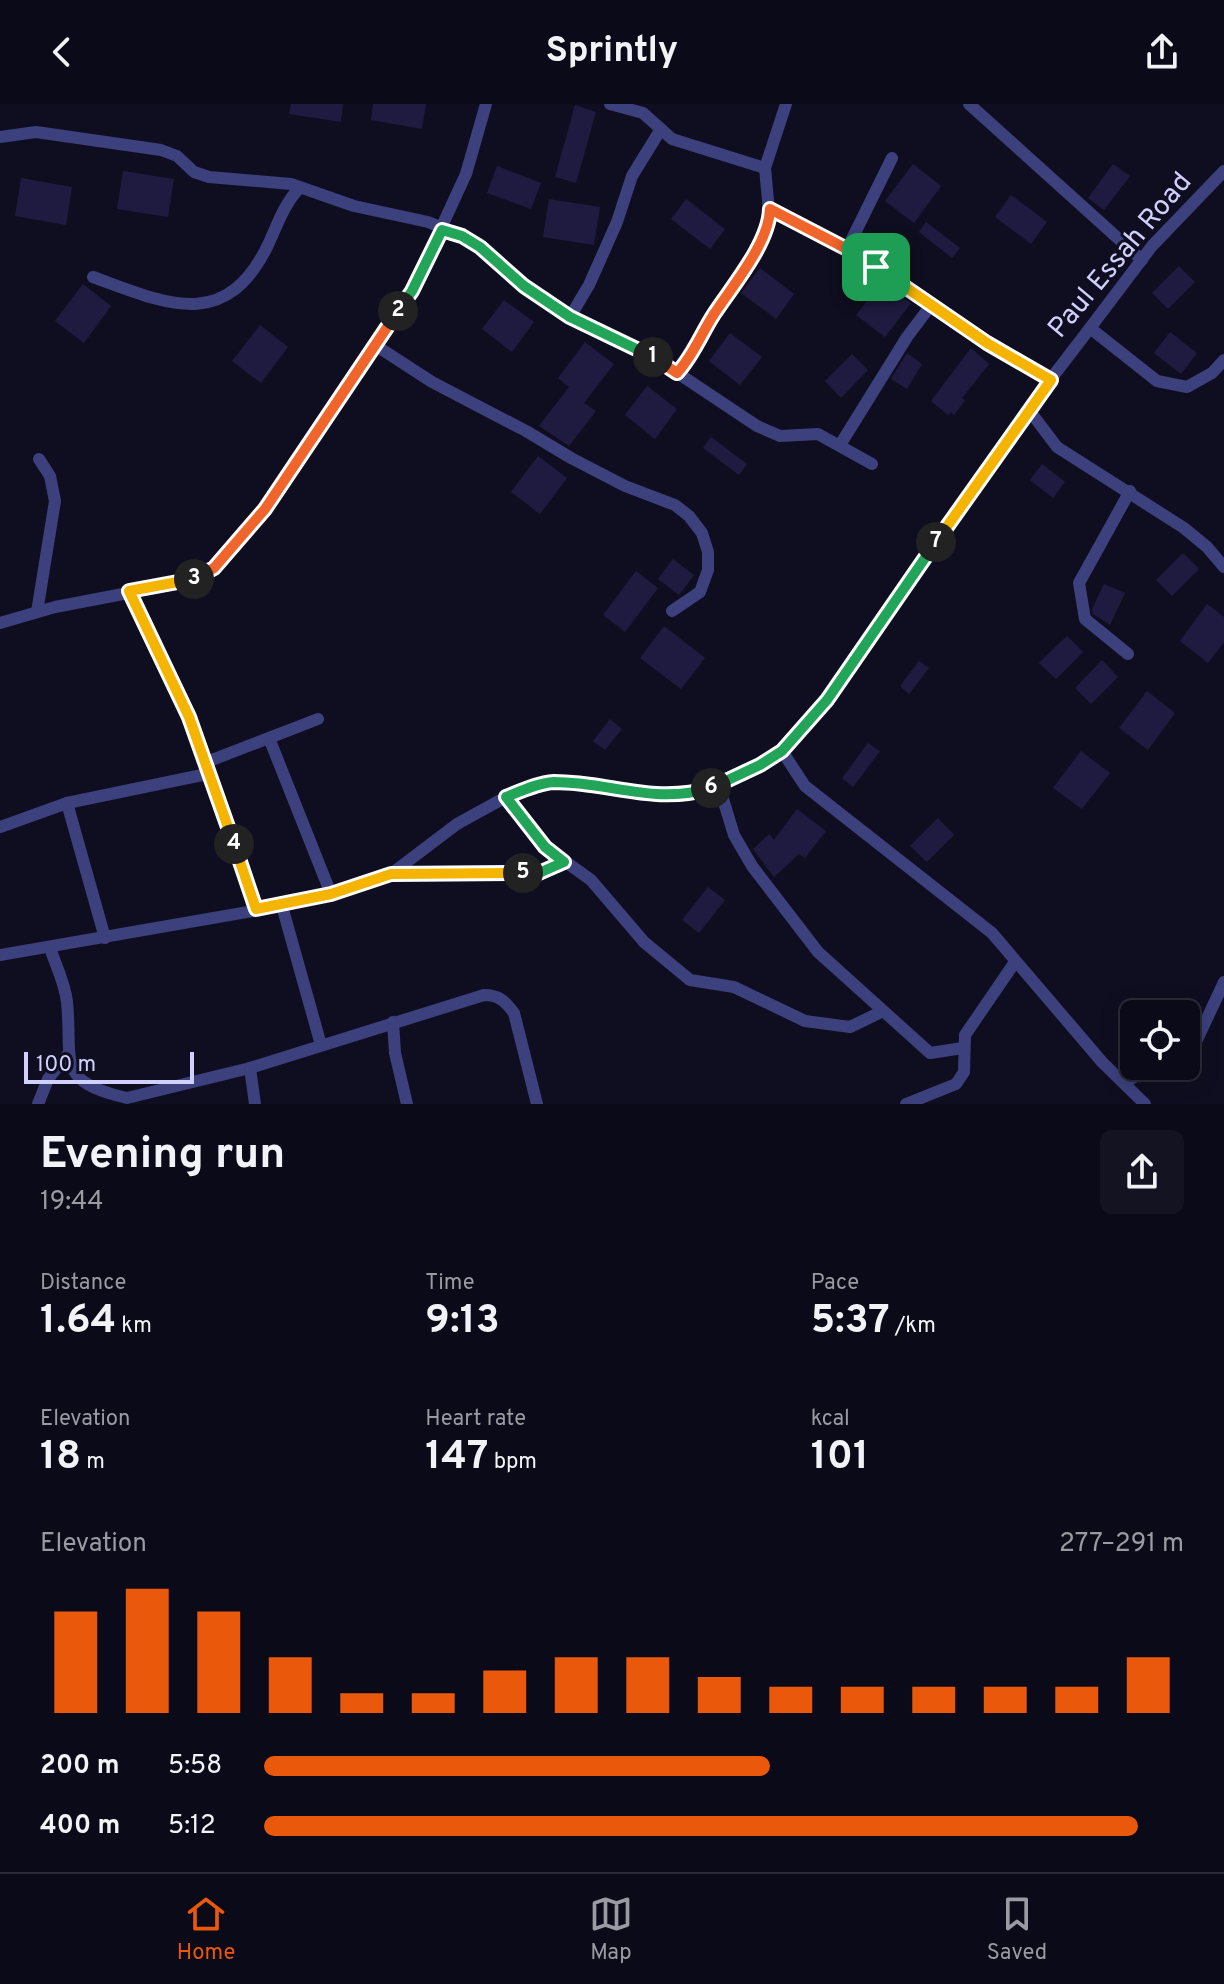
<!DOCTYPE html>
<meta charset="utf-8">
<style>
:root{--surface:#0b0a18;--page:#141321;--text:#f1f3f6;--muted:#9a9aa2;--line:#2b2b37;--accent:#ea580c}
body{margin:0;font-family:Overpass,sans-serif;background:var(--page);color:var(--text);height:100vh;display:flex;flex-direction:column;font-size:30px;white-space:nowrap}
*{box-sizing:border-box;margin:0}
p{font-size:26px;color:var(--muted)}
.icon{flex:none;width:44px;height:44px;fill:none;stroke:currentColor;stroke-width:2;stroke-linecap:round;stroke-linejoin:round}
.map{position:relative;height:1000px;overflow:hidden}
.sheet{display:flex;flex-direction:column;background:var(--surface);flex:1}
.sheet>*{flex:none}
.controls{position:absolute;left:1120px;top:896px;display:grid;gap:16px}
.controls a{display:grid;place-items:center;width:80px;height:80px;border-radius:12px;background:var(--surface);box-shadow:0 4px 20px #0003,0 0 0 2px var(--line);font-size:40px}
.scale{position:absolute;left:24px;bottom:20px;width:170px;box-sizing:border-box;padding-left:8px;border:4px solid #d1d0fc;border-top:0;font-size:22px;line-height:28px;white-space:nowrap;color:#d1d0fc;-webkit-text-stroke:6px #0f0e20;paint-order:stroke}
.pin{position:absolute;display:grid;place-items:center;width:68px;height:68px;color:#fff;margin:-34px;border-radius:16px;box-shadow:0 4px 12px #0006}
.km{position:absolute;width:40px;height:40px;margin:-20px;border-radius:50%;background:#222;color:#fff;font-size:22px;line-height:40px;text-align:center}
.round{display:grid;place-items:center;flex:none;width:84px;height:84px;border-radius:12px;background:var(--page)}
.head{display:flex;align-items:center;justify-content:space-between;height:136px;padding:0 40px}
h1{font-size:44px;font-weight:700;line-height:60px}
.stats{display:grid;grid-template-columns:repeat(3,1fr);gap:12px;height:136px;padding:8px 40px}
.stats div{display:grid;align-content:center}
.stats b{font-size:40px;font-weight:700}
.stats small{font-size:22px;font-weight:400}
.stats p{font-size:22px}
.chart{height:224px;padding:16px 40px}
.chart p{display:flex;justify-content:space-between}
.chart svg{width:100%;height:144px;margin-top:8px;stroke:var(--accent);stroke-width:6}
ul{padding:0 40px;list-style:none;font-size:26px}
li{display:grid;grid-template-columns:128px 96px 1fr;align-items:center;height:60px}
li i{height:20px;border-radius:10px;background:var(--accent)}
header{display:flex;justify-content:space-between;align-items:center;height:104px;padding:0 40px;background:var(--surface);font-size:36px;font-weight:700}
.tabs{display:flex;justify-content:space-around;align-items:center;height:112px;border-top:2px solid var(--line);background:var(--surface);font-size:22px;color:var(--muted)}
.tabs a{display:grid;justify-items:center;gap:4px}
.tabs .selected{color:var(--accent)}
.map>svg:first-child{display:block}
.building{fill:#1f1b40}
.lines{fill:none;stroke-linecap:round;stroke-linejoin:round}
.street{stroke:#3c407d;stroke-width:12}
.split-1-casing{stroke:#fff;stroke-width:16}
.split-2-casing{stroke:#fff;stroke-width:16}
.split-3-casing{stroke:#fff;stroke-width:16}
.split-4-casing{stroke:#fff;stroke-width:16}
.split-5-casing{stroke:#fff;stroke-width:16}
.split-6-casing{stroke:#fff;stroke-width:16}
.split-7-casing{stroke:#fff;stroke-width:16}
.split-8-casing{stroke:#fff;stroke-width:16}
.split-1{stroke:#f0652b;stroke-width:10}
.split-2{stroke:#22a559;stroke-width:10}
.split-3{stroke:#f0652b;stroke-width:10}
.split-4{stroke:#f5b400;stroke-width:10}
.split-5{stroke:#f5b400;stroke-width:10}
.split-6{stroke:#22a559;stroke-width:10}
.split-7{stroke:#22a559;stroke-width:10}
.split-8{stroke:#f5b400;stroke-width:10}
.labels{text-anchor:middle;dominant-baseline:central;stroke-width:6;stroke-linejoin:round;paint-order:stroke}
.street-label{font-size:28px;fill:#d1d0fc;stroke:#0f0e20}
</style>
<header><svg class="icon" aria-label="back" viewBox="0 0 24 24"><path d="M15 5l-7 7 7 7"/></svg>Sprintly<svg class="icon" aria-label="share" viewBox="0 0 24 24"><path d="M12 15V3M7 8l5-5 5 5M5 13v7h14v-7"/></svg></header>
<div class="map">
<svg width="1224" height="1000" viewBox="0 0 1224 1000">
<rect width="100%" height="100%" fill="#0f0e20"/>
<!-- building -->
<g class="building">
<path d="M291,0H343L341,18L289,10Z"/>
<path d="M373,0H426L422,25L371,16Z"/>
<path d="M575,1L596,8L576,79L555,73Z"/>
<path d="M913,60L941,82L914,119L885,97Z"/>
<path d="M1113,60L1130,72L1104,106L1088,94Z"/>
<path d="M497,62L541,79L531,105L487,89Z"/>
<path d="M123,67L174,75L168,113L117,105Z"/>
<path d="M21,74L72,83L66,121L15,112Z"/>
<path d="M1011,91L1047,118L1031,140L995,113Z"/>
<path d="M549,95L600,103L594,141L543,133Z"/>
<path d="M686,95L725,125L710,145L671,115Z"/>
<path d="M926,118L960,144L952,154L919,128Z"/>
<path d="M1179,162L1195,178L1168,205L1152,189Z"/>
<path d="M760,164L794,190L776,215L741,189Z"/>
<path d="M881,179L911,199L885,233L856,211Z"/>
<path d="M83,180L111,202L84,239L55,217Z"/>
<path d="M504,196L534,218L512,248L482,225Z"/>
<path d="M260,221L288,243L261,279L232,257Z"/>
<path d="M1170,228L1197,249L1181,270L1154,249Z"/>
<path d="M730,229L762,253L740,281L709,257Z"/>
<path d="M585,238L614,260L584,299L596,307L569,342L539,322L569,283L558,274Z"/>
<path d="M971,244L989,260L962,294L965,296L954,311L951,308L948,311L931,297Z"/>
<path d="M907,249L922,260L907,285L891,275Z"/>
<path d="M852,250L868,266L841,294L825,277Z"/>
<path d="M647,282L677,305L655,335L625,311Z"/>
<path d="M711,333L747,360L739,371L703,344Z"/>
<path d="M538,352L567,374L540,410L511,388Z"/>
<path d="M1042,360L1065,378L1053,394L1030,376Z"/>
<path d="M1183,449L1199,465L1172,492L1156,476Z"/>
<path d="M673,455L694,471L679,491L658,475Z"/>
<path d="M636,467L658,484L625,528L603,511Z"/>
<path d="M1104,480L1125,489L1110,521L1093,510L1092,505Z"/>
<path d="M1207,500L1224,513V538L1208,559L1180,537Z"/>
<path d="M664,522L705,554L681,585L640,554Z"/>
<path d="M1067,532L1083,548L1056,575L1039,559Z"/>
<path d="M1102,556L1118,573L1091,600L1075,584Z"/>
<path d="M919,557L929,564L909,590L900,582Z"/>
<path d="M1147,587L1175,609L1148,646L1119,624Z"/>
<path d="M610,615L622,625L605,646L593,637Z"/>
<path d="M868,639L880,647L853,683L842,674Z"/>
<path d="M1081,647L1110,669L1082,705L1053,684Z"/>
<path d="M797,705L826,727L805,754L799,750L774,773L753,745L769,730L774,736Z"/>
<path d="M938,714L954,731L927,758L910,742Z"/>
<path d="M708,783L725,796L699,829L682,816Z"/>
</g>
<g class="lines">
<!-- street -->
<g class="street">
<path d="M610,0L643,9L672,35L765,64"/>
<path d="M969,0L1142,156"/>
<path d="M0,33L36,28L161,46L177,52L194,68L209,73L291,80L354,102L428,118L462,132L499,158L524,182L570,213L649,250L757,322L780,332L818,330L872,360"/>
<path d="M770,105L847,145L987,239L1051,276"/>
<path d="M847,145L892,54"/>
<path d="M93,173C165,199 224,229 267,143C277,122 283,102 299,84"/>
<path d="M570,213L589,181L617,118L632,72L661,25"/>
<path d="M1090,224L1157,277L1187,283L1212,269L1224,256"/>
<path d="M375,241L432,278L526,327L571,354L625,382L675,401L689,412L702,429L708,448V466L700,488L672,507"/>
<path d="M677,269L687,258L714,210L738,176L770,118L765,64L786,0"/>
<path d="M1029,306L1057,343L1184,424L1207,443L1224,463"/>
<path d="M840,341L907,233L932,200"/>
<path d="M129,487L189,613L256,805"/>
<path d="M37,508L55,397L50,372L39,355"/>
<path d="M0,519L55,503L191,477L214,464L234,443L265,405L412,187L466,70L486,0"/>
<path d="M1128,550L1085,515L1079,479L1130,387"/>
<path d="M269,634L331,790"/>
<path d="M782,647L805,682L992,829L1102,958L1145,1000"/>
<path d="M204,659L318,615"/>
<path d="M719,682L734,731L752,762L818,848L930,949L963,944"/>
<path d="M506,693L545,743L591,776L644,838L690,876L734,883L805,917L850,923L883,907"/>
<path d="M67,699L105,834"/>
<path d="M0,723L67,699L207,670"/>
<path d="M391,770L539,769L564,758"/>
<path d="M282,802L321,941"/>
<path d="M50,844C56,862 65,879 67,898C73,958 54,977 127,994L250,964L484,891C499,891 505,897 514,909L537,1000"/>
<path d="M0,851L282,802L331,790L391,770L457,720L506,693L553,678L665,692L690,690L719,682L782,647L827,596L1047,280L1090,224L1152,142L1224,67"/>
<path d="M393,918L395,949L407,1000"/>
<path d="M1186,945L1196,938L1224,878"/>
<path d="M250,964L255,1000"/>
<path d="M1123,978L1160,962"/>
<path d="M38,1000L48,975L67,951"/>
<path d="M906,1000L956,980L964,968L965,931L1015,858"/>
</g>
</g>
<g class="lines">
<!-- split-1 casing -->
<g class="split-1-casing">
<path id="split-1" d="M653,253L677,269C693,252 701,230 714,210C733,181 769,139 770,105L847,145L876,163"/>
</g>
<!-- split-2 casing -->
<g class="split-2-casing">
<path id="split-2" d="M398,207L412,187L442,126L462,132L480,143L524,182L570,213L653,253"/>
</g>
<!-- split-3 casing -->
<g class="split-3-casing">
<path id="split-3" d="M194,475L214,464L265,405L398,207"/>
</g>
<!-- split-4 casing -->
<g class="split-4-casing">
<path id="split-4" d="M194,475L129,487L189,613L234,740"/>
</g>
<!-- split-5 casing -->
<g class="split-5-casing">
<path id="split-5" d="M234,740L256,805L331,790L391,770L523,769"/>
</g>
<!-- split-6 casing -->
<g class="split-6-casing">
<path id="split-6" d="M523,769H539L564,758L545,743L506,693C521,687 538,679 554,678C610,678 655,701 711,684"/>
</g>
<!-- split-7 casing -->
<g class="split-7-casing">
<path id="split-7" d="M711,684L760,661L782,647L827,596L936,438"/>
</g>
<!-- split-8 casing -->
<g class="split-8-casing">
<path id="split-8" d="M876,163L987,239L1051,276L936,438"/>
</g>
<!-- split-1 -->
<use href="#split-1" class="split-1"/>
<!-- split-2 -->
<use href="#split-2" class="split-2"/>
<!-- split-3 -->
<use href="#split-3" class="split-3"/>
<!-- split-4 -->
<use href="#split-4" class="split-4"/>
<!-- split-5 -->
<use href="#split-5" class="split-5"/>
<!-- split-6 -->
<use href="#split-6" class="split-6"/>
<!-- split-7 -->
<use href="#split-7" class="split-7"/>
<!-- split-8 -->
<use href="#split-8" class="split-8"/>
</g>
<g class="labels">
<!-- street labels -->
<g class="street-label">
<text transform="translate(1121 152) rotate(-50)">Paul Essah Road</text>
</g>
</g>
</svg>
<div class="controls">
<a><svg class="icon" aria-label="locate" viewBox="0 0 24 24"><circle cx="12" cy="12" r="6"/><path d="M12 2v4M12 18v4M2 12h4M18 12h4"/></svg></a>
</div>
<div class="scale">100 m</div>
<div class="pin" style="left:876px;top:163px;background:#1e9e55"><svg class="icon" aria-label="arrive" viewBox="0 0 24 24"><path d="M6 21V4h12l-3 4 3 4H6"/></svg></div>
<b class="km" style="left:653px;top:253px">1</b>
<b class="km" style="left:398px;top:207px">2</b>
<b class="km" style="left:194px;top:475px">3</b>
<b class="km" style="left:234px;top:740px">4</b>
<b class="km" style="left:523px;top:769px">5</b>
<b class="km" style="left:711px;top:684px">6</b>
<b class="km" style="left:936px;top:438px">7</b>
</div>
<section class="sheet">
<div class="head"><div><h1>Evening run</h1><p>19:44</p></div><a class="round"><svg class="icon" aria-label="share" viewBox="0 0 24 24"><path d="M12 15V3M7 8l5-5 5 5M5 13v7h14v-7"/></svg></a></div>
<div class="stats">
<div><p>Distance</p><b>1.64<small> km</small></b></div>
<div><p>Time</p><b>9:13</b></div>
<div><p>Pace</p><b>5:37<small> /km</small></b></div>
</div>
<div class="stats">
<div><p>Elevation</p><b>18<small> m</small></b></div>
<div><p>Heart rate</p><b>147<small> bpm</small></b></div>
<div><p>kcal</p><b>101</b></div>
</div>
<div class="chart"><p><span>Elevation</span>277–291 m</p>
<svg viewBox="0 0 160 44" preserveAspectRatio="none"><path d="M5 44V13M15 44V6M25 44V13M35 44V27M45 44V38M55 44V38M65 44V31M75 44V27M85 44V27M95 44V33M105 44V36M115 44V36M125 44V36M135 44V36M145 44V36M155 44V27"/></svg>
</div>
<ul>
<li><b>200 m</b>5:58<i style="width:55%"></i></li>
<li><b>400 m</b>5:12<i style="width:95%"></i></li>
</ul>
</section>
<nav class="tabs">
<a class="selected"><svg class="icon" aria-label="home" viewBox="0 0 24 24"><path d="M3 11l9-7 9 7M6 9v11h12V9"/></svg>Home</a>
<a><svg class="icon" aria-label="map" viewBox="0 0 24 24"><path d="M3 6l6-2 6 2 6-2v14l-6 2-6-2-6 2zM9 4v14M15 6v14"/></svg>Map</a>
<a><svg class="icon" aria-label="saved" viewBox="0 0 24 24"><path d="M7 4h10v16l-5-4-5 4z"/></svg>Saved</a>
</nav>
